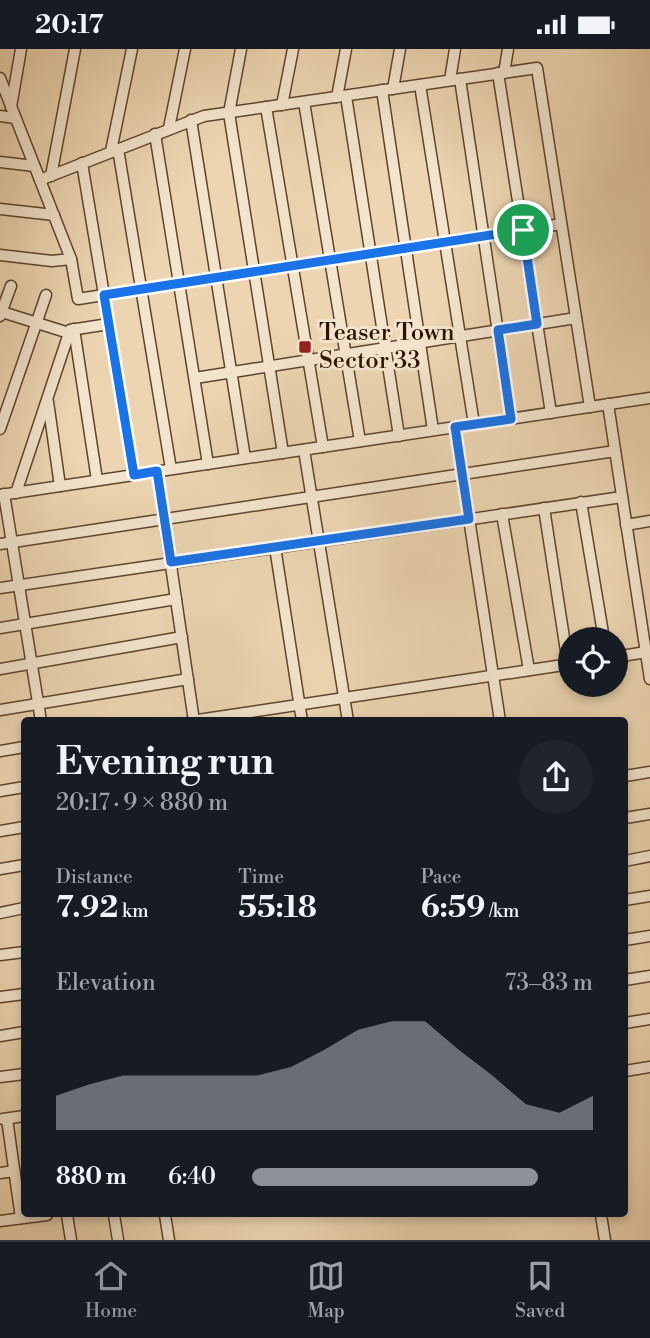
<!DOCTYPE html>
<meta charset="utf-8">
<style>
:root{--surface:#171b24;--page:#20242c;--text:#f1f3f6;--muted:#9ea1a6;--line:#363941;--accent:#8c9099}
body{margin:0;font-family:"Libre Bodoni",serif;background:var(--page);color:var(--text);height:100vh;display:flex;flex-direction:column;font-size:26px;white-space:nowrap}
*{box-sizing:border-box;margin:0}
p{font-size:23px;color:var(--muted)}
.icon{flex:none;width:38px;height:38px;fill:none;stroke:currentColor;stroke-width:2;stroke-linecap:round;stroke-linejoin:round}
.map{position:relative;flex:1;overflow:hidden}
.side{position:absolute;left:21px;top:668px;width:607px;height:500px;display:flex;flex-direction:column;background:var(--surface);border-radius:7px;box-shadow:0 4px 10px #0003}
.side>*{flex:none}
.fabs{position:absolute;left:558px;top:578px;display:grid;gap:14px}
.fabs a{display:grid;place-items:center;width:70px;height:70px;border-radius:50%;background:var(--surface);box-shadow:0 4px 10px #0003;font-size:35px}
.pin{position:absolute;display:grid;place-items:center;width:60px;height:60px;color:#fff;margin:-30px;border:4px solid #fff;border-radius:50%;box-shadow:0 2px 7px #0007}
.round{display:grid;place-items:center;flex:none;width:74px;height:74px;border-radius:37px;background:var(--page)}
.headline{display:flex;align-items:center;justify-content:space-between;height:119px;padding:0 35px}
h1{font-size:38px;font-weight:700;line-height:52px}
.metrics{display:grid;grid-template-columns:repeat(3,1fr);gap:10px;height:119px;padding:7px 35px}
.metrics div{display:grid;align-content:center}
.metrics b{font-size:30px;font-weight:700}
.metrics small{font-size:19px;font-weight:400}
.metrics p{font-size:19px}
.chart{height:196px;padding:14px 35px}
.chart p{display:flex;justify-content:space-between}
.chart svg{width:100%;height:126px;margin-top:7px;fill:var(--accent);opacity:.7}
ul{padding:0 35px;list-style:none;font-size:23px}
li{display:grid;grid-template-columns:112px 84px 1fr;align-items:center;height:52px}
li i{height:18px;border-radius:9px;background:var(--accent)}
.status{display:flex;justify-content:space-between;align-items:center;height:49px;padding:0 35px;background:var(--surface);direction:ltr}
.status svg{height:19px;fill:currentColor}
.tab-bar{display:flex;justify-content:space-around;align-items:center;height:98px;border-top:2px solid var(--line);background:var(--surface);font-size:19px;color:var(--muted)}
.tab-bar a{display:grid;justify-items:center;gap:4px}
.tab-bar .selected{color:var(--accent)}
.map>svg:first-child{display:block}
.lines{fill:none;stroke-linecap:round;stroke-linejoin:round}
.minor-casing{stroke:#5e442c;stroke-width:13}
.minor{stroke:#f3e4cd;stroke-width:10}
.route-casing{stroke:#fff;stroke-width:14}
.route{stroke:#1a73e8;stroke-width:9}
.poi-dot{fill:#8f2418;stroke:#f3e4cd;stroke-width:2.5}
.labels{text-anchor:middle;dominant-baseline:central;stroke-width:6;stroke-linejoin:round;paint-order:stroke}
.poi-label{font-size:24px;fill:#2e1300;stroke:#f3e4cd;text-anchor:start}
</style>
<div class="status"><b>20:17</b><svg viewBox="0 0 49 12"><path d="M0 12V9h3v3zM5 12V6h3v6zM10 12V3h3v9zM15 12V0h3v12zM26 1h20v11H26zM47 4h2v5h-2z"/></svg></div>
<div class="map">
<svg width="650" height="1191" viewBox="0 0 650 1191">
<rect width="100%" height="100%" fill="#edd5b2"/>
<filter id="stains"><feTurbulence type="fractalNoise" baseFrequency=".00286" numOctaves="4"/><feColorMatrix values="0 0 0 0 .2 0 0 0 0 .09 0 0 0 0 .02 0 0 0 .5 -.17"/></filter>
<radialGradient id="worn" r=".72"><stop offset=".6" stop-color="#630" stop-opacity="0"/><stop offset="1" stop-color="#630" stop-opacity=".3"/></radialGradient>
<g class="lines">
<!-- minor casing -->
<g class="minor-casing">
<g id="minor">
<path d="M241,0L229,64L283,404"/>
<path d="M498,24L551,364"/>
<path d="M504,24L508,0"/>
<path d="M0,29L71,210L78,250L561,175"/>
<path d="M460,30L511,370"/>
<path d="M450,31L455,0"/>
<path d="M420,36L474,375"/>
<path d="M393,40L400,0"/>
<path d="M382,41L433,381"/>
<path d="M346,47L399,387"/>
<path d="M337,48L346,0"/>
<path d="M304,53L360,392"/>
<path d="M282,56L293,0"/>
<path d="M11,58L21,0"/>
<path d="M266,58L323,398"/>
<path d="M0,67L15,69"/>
<path d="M191,71L245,409"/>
<path d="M169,79L185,0"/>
<path d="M155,85L208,415"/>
<path d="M118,100L171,420"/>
<path d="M111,102L132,0"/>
<path d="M0,113L34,117"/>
<path d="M82,114L134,426"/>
<path d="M51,127L75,0"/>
<path d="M40,131L204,67L537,19L590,358"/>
<path d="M0,160L54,166"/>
<path d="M0,206L52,212L71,210"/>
<path d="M2,263L69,284"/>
<path d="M0,267L11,237"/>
<path d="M74,280L97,431"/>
<path d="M195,329L576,269"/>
<path d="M48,353L60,437"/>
<path d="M608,355L650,630"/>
<path d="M455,378L500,672"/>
<path d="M0,380L46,246"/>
<path d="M304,401L348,672"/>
<path d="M157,422L194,672"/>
<path d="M16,444L70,281L109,275"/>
<path d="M4,445L41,672"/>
<path d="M0,446L650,349"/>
<path d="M581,453L604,590"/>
<path d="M544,459L568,615"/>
<path d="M502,465L529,621"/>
<path d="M626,476L650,472"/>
<path d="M0,495L615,402"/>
<path d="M275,498L302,672"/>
<path d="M0,539L622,448"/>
<path d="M0,579L176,550"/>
<path d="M616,608L646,603"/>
<path d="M0,620L182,588"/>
<path d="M0,661L188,630"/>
<path d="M191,672L570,615"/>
<path d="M0,702L24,698"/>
<path d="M625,727L650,723"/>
<path d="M0,742L24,738"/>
<path d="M625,769L650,765"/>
<path d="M0,782L24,778"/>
<path d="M625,812L650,807"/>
<path d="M0,820L24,816"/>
<path d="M625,851L650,847"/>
<path d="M0,864L24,859"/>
<path d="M625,891L650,887"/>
<path d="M0,906L24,903"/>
<path d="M625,931L650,927"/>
<path d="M0,948L24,945"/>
<path d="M625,974L650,970"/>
<path d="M0,987L24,983"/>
<path d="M625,1022L650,1018"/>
<path d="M0,1028L24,1025"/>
<path d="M3,1070L24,1067"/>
<path d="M7,1070L21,1169"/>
<path d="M0,1124L14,1122"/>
<path d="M67,1166L71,1191"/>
<path d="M114,1166L118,1191"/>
<path d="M165,1166L169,1191"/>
<path d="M601,1166L605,1191"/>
<path d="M0,1172L47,1166"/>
</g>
</g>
<!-- minor -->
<use href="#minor" class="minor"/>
</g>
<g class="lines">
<!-- route casing -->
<g class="route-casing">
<path id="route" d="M523,181L537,275L498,281L511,370L455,378L469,470L171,513L157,422L134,426L104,246Z"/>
</g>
<!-- route -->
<use href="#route" class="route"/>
</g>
<!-- markers -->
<rect class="poi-dot" x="298" y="291" width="14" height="14" rx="3.5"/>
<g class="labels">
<!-- poi labels -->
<g class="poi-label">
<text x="319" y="284">Teaser Town<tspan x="319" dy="28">Sector 33</tspan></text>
</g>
</g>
<rect width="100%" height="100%" filter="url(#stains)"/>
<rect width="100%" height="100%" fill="url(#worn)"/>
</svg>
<div class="fabs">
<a><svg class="icon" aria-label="locate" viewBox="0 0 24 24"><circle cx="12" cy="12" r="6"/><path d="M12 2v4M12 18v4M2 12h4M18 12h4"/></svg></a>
</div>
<div class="pin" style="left:523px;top:181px;background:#1e9e55"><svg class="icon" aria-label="arrive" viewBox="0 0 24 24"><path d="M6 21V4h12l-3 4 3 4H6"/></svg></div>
<section class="side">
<div class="headline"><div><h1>Evening run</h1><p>20:17 · 9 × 880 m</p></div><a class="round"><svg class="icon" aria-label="share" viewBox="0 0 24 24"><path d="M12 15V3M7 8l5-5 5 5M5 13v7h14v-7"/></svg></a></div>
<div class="metrics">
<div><p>Distance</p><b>7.92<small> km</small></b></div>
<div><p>Time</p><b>55:18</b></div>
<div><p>Pace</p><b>6:59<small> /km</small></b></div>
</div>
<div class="chart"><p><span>Elevation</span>73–83 m</p>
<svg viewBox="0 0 160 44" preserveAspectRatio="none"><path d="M0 44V32L10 28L20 25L30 25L40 25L50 25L60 25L70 22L80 16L90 9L100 6L110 6L120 16L130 25L140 35L150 38L160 32V44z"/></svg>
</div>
<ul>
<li><b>880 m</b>6:40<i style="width:84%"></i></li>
</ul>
</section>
</div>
<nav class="tab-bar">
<a class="selected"><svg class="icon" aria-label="home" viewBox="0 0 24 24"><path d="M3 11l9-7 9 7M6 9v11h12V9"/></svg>Home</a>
<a><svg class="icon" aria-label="map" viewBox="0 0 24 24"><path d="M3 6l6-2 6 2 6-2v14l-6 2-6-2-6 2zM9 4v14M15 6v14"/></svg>Map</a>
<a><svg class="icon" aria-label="saved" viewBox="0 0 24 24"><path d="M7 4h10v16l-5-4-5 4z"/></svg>Saved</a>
</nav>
